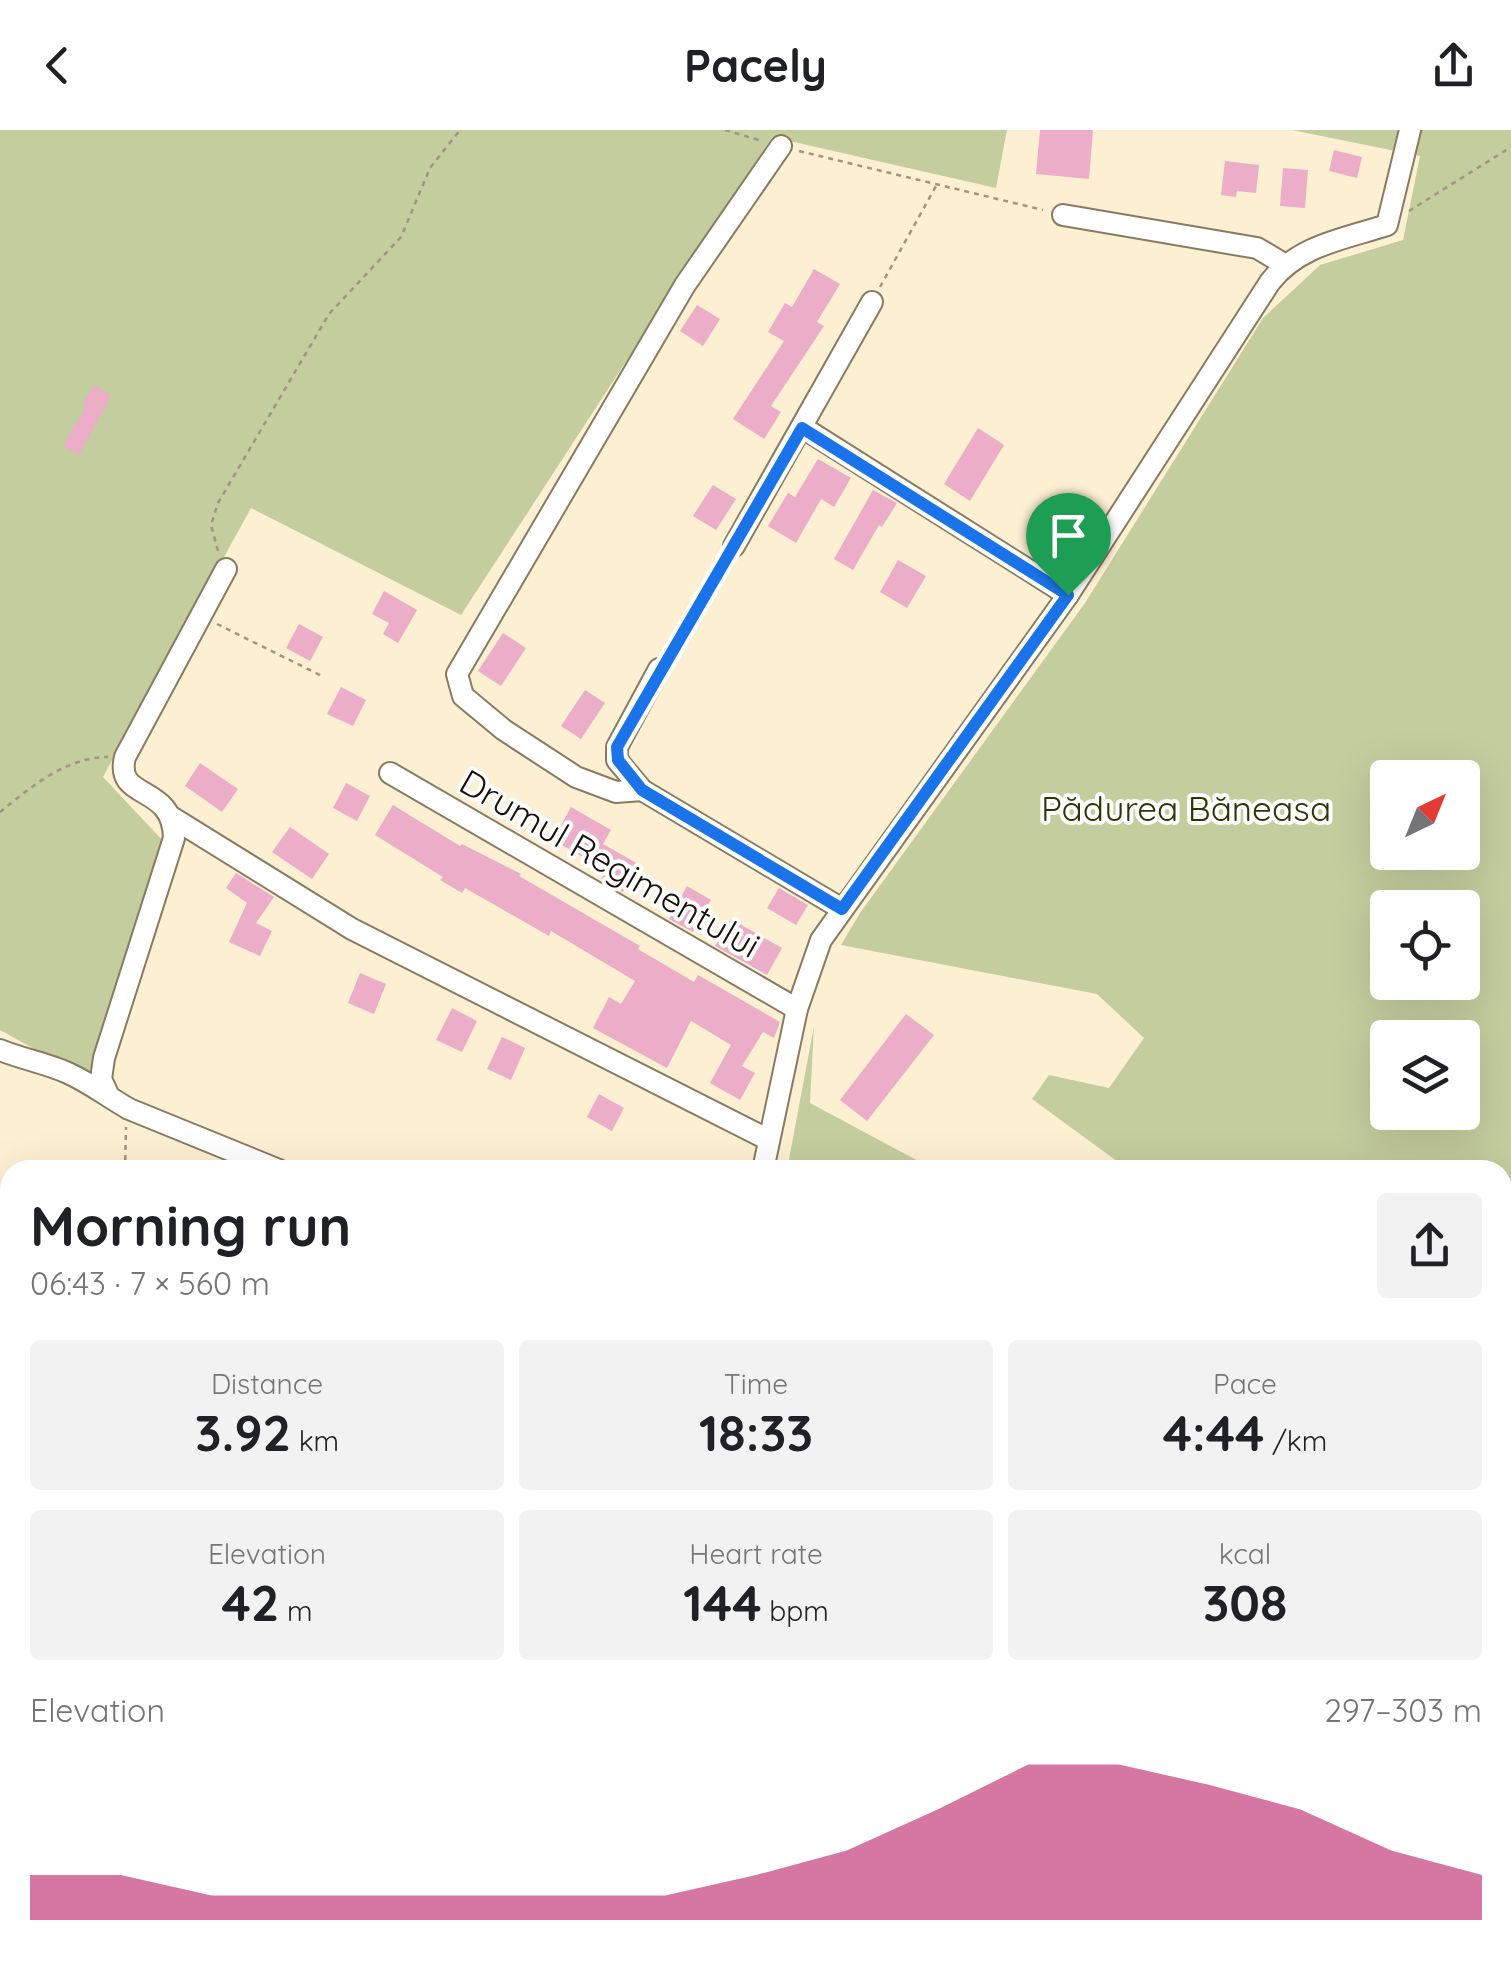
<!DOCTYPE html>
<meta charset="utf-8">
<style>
:root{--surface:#fff;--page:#f2f2f2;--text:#202124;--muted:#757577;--accent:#c53d7b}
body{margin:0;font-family:Quicksand,sans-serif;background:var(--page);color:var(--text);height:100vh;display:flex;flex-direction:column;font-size:38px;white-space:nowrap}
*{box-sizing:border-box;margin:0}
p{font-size:32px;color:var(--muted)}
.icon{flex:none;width:55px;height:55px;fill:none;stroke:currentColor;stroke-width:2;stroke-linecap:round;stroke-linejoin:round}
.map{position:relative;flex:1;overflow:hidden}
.side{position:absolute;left:0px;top:1030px;width:1512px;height:812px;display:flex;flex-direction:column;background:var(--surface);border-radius:30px 30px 0 0;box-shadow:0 10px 40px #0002}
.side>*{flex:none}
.needle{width:65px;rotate:43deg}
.fabs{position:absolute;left:1370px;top:630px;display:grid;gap:20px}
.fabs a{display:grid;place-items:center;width:110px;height:110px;border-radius:10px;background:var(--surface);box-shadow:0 10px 40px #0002;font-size:50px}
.pin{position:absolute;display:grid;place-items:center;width:85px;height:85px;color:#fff;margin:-102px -42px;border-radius:50% 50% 50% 0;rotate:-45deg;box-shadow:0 0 10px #0007}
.pin .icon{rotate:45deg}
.round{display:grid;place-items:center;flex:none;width:105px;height:105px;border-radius:10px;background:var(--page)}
.summary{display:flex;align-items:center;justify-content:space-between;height:170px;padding:0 30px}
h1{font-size:55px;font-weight:700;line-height:75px}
.figures{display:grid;grid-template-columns:repeat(3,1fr);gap:15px;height:170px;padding:10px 30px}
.figures div{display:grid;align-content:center;border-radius:10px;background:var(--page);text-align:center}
.figures b{font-size:50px;font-weight:700}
.figures small{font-size:28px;font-weight:400}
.figures p{font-size:28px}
.chart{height:280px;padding:20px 30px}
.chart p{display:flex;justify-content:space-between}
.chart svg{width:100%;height:180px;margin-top:10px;fill:var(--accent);opacity:.7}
header{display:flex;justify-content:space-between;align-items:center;height:130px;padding:0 30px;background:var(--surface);font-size:45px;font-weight:700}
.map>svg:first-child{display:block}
.green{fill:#c4cd9e;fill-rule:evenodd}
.building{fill:#ebadc8}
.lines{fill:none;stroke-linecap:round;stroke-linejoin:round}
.minor-casing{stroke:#887b61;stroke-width:24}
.major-casing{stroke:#887b61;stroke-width:29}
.path{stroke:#a09580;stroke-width:2.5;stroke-dasharray:5 5;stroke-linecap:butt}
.minor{stroke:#fff;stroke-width:20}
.major{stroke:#fff;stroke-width:25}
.route-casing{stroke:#fff;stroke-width:20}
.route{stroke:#1a73e8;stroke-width:12}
.labels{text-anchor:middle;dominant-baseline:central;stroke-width:8;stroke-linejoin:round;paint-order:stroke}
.park-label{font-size:35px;fill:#2e3405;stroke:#fdfdfd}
.street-label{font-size:35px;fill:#161107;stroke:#fdfdfd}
</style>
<header><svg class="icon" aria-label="back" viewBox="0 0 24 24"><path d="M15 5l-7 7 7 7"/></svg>Pacely<svg class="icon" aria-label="share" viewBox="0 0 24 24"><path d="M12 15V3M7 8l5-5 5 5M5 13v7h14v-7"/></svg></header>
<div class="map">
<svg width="1511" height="1841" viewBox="0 0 1511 1841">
<rect width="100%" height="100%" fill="#fdefd2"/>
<!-- green -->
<g class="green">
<path d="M0,0H1007L996,58L772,7L461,485L251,378L103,647L167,715L89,949L0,900Z"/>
<path d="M1292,0H1511V1573L1502,1569V1040H1129L1032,969L1049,945L1109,958L1144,908L1097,864L841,815L860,783L1085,473L1263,188L1320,135L1403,110L1420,26ZM1388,648H1462V722H1388ZM1388,778H1462V852H1388ZM1388,908H1462V982H1388Z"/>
<path d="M814,896L810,973L935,1040H787Z"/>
<path d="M0,1461L10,1475V1832L159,1833L147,1841H0Z"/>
</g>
<!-- building -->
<g class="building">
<path d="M1040,0H1093L1089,49L1036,44Z"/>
<path d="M1334,20L1362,27L1357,48L1329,41Z"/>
<path d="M1225,31L1259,35L1256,63L1237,61L1236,67L1221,65Z"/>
<path d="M1283,38L1308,40L1305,78L1280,76Z"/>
<path d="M814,139L840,154L817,192L824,196L771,276L781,282L764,309L733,289L784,211L768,202L785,173L792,177Z"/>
<path d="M697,175L720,189L703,216L680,201Z"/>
<path d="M94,255L111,266L79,325L63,316L86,276L82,274Z"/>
<path d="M978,298L1004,315L970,371L944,354Z"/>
<path d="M818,329L851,348L834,377L821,369L796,413L768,396L788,363L795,367Z"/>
<path d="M713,355L736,369L716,400L693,386Z"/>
<path d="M873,360L897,373L882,397L879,395L853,440L834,429Z"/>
<path d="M898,430L926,446L907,478L880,462Z"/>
<path d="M384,461L417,480L398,513L383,504L389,493L372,484Z"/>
<path d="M299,494L323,507L310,531L286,518Z"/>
<path d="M503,503L526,518L501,556L478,541Z"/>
<path d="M341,557L366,570L353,596L327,584Z"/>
<path d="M585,560L605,573L581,609L561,596Z"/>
<path d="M200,633L238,659L222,682L185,656Z"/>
<path d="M346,653L370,666L357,691L333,678Z"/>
<path d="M393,675L460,716L462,714L521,744L519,746L640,816L638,819L694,852L698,845L780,892L774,908L763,902L742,936L755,943L740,970L710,953L731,915L691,891L667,938L593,898L609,867L621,874L635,851L551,801L549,806L465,758L462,763L440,750L443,747L375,705Z"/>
<path d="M571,677L611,700L603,714L638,734L623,762L601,749L606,740L553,710Z"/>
<path d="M290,697L329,724L312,749L272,722Z"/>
<path d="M236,743L274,767L256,793L272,801L260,826L229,812L247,773L226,758Z"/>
<path d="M687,756L711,770L693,802L669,789Z"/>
<path d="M779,758L808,775L796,795L767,778Z"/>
<path d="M731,789L782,818L767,845L715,816Z"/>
<path d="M360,843L386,854L374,884L348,873Z"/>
<path d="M452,878L477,891L462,922L436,910Z"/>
<path d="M906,884L934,905L867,991L840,970Z"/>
<path d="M502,907L525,918L511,950L487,939Z"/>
<path d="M599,964L624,978L612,1001L587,987Z"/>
</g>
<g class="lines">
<!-- minor casing -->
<g class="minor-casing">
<g id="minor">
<path d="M1063,85L1257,118L1284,134"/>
<path d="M802,297L1068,465"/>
<path d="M734,416L872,172"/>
<path d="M659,539L617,617V630L642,660L842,779"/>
<path d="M390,643L797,879"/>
<path d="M642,660L616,662L576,647L504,600L463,566L457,544L685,155L781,16"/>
<path d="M173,688L352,799L769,1010"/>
<path d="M0,920C22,929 46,933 68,943C90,953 108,967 129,979L279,1040"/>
<path d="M107,962L101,949L104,928L174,708C173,652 114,672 125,627L226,439"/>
<path d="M763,1040L797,879L821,810L1068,465L1270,152C1299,115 1344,109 1387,95L1410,0"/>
<path d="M0,1378L10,1369"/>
<path d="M1502,1569L1511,1573"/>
<path d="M667,1832L673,1841"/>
<path d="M930,1832L936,1841"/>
<path d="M321,1841L335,1832"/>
<path d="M595,1841L597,1832"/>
</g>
</g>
<!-- major casing -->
<g class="major-casing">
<g id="major">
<path d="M0,1394L10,1407"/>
<path d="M337,1832L343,1841"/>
</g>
</g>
<!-- path -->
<g class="path">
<path d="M725,0L762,11"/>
<path d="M799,21L1043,80"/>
<path d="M1409,81L1511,17"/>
<path d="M880,157L936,56"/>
<path d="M218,421L211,395L218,373L329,184L401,107L430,38L460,0"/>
<path d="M217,494L322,546"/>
<path d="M667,525L723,434"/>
<path d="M0,682C31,657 66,627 108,627"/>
<path d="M125,1040L126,997"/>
<path d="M0,1310L10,1306"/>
<path d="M0,1818L10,1811"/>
</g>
<!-- minor -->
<use href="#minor" class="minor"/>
<!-- major -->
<use href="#major" class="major"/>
</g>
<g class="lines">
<!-- route casing -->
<g class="route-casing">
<path id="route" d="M802,298L1068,465L842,779L642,660L618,630L617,617Z"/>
</g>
<!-- route -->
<use href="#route" class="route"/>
</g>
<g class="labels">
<!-- park labels -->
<g class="park-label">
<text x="1186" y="678">Pădurea Băneasa</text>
</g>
<!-- street labels -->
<g class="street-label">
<text transform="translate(610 733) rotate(30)">Drumul Regimentului</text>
</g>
</g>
</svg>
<div class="fabs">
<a><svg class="needle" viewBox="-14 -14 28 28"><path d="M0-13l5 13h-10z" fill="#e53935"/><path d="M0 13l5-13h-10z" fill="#757577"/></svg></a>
<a><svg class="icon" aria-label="locate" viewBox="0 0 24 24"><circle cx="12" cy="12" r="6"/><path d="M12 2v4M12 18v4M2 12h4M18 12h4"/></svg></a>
<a><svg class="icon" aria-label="layers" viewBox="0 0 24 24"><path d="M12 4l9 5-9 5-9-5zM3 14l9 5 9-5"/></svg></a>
</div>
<div class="pin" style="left:1068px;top:465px;background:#1e9e55"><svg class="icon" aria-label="arrive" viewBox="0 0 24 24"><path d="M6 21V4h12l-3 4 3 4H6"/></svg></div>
<section class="side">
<div class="summary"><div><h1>Morning run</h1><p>06:43 · 7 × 560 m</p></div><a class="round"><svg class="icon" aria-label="share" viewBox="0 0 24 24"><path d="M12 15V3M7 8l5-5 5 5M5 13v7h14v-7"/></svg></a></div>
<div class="figures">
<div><p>Distance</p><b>3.92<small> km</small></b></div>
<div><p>Time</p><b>18:33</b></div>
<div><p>Pace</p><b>4:44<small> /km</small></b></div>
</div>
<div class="figures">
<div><p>Elevation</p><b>42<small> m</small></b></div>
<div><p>Heart rate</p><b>144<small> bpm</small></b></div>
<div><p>kcal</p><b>308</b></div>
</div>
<div class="chart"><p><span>Elevation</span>297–303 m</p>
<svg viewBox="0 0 160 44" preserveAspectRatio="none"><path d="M0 44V33L10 33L20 38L30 38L40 38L50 38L60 38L70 38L80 33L90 27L100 17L110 6L120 6L130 11L140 17L150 27L160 33V44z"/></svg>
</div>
</section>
</div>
